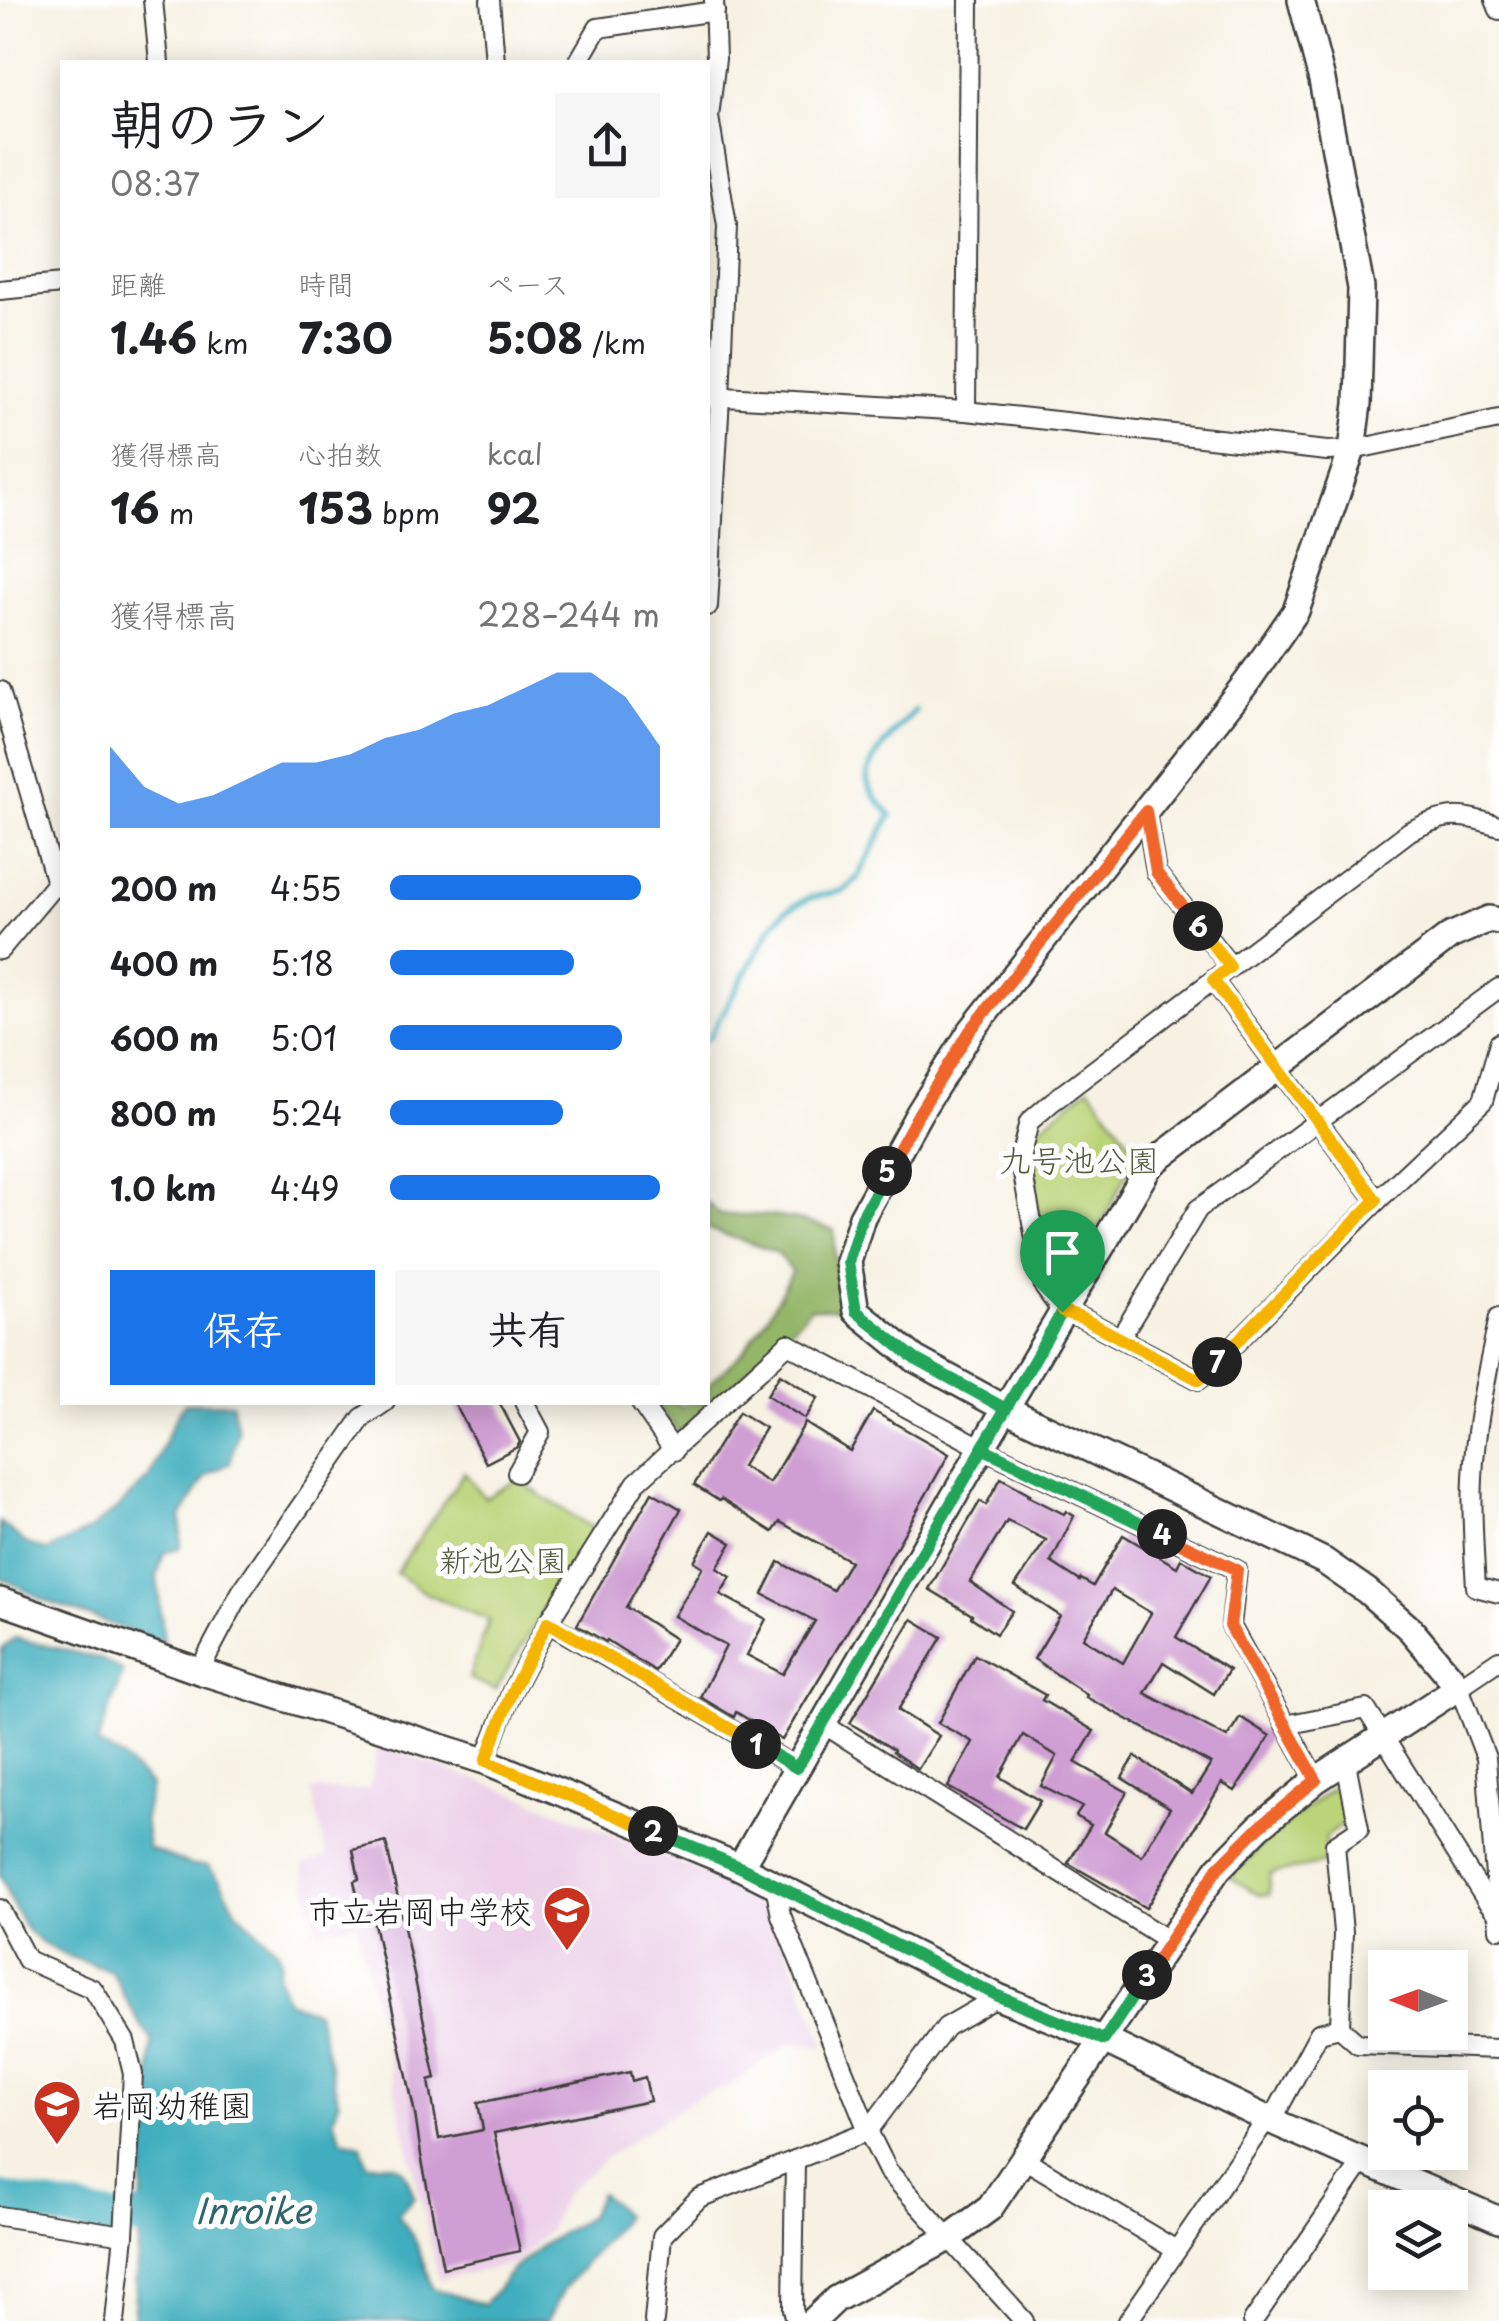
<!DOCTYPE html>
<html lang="ja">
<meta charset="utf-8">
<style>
:root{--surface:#fff;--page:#f6f6f6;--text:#202124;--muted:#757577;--accent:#1a73e8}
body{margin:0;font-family:"Playpen Sans","Klee One",sans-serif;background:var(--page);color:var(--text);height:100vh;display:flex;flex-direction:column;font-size:38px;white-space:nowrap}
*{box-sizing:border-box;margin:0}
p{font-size:32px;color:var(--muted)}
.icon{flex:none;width:55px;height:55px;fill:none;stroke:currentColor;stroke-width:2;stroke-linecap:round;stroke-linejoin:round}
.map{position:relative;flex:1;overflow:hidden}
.drawer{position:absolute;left:60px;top:60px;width:650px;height:1345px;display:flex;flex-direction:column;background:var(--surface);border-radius:0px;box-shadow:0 5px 25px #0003}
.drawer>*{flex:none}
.needle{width:65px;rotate:271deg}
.buttons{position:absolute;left:1368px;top:1950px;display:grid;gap:20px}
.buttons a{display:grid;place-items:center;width:100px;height:100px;border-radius:0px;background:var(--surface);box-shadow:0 5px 25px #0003;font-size:50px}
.pin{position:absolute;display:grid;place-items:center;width:85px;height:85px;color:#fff;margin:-102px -42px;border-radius:50% 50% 50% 0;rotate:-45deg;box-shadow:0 0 10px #0007}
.pin .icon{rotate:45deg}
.km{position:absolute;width:50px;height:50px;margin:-25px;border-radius:50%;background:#222;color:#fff;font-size:28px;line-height:50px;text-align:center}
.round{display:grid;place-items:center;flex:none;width:105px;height:105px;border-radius:0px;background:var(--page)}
.head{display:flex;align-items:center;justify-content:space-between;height:170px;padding:0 50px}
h1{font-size:55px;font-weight:700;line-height:75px}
.stats{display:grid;grid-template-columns:repeat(3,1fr);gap:15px;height:170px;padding:10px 50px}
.stats div{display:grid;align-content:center}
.stats b{font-size:42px;font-weight:700}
.stats small{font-size:28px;font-weight:400}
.stats p{font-size:28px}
.chart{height:280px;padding:20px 50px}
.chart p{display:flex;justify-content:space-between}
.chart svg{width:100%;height:180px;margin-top:10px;fill:var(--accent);opacity:.7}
.button{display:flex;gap:20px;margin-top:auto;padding:20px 50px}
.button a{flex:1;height:115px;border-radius:0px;background:var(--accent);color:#fff;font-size:40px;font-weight:700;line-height:115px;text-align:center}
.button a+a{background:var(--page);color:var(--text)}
ul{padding:0 50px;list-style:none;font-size:32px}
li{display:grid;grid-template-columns:160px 120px 1fr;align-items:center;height:75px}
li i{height:25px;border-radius:12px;background:var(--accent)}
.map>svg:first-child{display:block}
.built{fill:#ecd1e9}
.green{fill:#bbd479;stroke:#6c784a;stroke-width:2.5}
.forest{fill:#94b669;stroke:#586942;stroke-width:2.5}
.water{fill:#40aebe;stroke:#2e656d;stroke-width:2.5}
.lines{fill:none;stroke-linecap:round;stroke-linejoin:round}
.stream{stroke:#40aebe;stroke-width:6}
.river{stroke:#40aebe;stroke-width:35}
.building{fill:#cf9ed3;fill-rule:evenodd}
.street-casing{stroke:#3d3c3a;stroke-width:22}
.secondary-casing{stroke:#3d3c3a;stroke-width:30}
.street{stroke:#fff;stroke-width:18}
.secondary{stroke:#fff;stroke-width:25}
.split-1-casing{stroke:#fff;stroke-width:20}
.split-2-casing{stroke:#fff;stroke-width:20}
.split-3-casing{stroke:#fff;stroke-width:20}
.split-4-casing{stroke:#fff;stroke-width:20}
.split-5-casing{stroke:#fff;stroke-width:20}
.split-6-casing{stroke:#fff;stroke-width:20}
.split-7-casing{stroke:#fff;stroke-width:20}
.split-8-casing{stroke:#fff;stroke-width:20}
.split-1{stroke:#22a559;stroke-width:12}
.split-2{stroke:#f5b400;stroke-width:12}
.split-3{stroke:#22a559;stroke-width:12}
.split-4{stroke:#f0652b;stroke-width:12}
.split-5{stroke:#22a559;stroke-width:12}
.split-6{stroke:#f0652b;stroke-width:12}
.split-7{stroke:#f5b400;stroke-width:12}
.split-8{stroke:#f5b400;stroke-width:12}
.labels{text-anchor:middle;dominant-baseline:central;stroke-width:10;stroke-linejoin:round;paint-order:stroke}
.park-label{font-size:32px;fill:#545c3d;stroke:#fff}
.poi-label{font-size:32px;fill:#1c1c1c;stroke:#fff;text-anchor:end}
.water-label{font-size:35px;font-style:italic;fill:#2e656d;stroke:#fff}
</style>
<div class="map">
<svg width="1499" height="2321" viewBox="0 0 1499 2321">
<rect width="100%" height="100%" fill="#fff"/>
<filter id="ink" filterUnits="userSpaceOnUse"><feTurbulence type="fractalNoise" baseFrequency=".01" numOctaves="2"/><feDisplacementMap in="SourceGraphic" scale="20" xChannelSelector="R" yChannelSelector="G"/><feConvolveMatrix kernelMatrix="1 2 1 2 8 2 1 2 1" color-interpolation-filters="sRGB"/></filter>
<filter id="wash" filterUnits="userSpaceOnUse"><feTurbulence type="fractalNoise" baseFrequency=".0048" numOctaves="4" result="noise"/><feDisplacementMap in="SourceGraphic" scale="40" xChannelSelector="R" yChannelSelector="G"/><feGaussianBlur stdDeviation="2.25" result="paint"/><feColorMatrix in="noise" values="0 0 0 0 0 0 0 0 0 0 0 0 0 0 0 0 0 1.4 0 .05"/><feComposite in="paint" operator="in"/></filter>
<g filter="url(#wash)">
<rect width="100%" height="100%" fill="#f6f1e2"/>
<!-- built -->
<path class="built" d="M378,1745L516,1794L734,1886L776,1921L825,2047L791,2043L725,2088L702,2094L604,2159L563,2196L549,2230L514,2264L439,2279L356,1922L316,1931L303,1866L327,1856L311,1790H369Z"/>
<!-- green -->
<g class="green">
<path d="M1089,1087L1138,1153L1073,1276L1065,1282L1055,1284L1029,1173L1028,1157L1035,1131Z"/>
<path d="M464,1472L485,1498L517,1480L594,1529L495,1690L469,1678L489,1620L427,1594L396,1573Z"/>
<path d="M1335,1786H1343L1352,1809L1348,1822L1325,1837V1863L1270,1874L1269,1895H1259L1230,1877L1274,1833Z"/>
</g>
<!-- forest -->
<path class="forest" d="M708,1203L720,1215C765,1214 790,1215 834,1230L838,1309L810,1308L782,1339L681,1435L653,1403H677L680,1407L686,1403L708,1402V1385L744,1351L767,1317L792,1272L778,1253L708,1229Z"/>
<!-- water -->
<g class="water">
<path d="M185,1403H232L238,1430L230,1463L206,1476L181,1517V1547L164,1553L157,1576L164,1643L46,1601L0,1577V1522L26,1543L47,1551L91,1529L119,1507L149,1477L174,1420Z"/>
<path d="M15,1638L101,1659L123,1672L97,1744L121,1757L151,1786L144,1818L148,1848L191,1865L208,1866L221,1882L237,1911L277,1950L281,1961L277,1974L287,2001L317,2012L339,2103L333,2119L342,2139L361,2145L367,2164C404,2163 402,2163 414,2197L398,2215L415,2239L432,2288L484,2305L512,2270L544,2244L589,2216L600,2193L613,2203L624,2217L563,2290L548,2321H133L152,2040L139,2023L111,1971C87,1963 46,1951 30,1933C18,1920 6,1891 0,1875V1676L2,1649Z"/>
</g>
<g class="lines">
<!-- stream -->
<path class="stream" d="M708,1039L772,926L785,911L809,898L845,890L857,878L891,815C883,806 871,794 868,783C862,764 902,724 915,710"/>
<!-- river -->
<path class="river" d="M0,2199L114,2221L186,2214"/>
</g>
<g id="blocks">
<!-- building -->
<g class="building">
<path d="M780,1374L818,1398L805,1419L767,1395Z"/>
<path d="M454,1402H499L520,1442L517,1447L486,1463Z"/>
<path d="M873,1411L949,1454L868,1597L782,1740L736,1712L734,1717L700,1697L726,1646L674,1616L703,1567L694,1561L712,1531L732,1543L717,1568L731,1577L720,1594L766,1619L747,1655L783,1674L815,1621L763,1594L779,1562L833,1590L850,1561L780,1522L773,1532L721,1499L719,1501L694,1485L739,1412L765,1428L742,1466L769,1483L805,1423L850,1451Z"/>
<path d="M1001,1478L1030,1494L1028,1496L1064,1514L1066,1511L1074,1516L1051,1562L1080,1581L1081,1579L1093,1586L1123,1535L1177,1567L1181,1559L1211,1576L1176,1637L1229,1670L1214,1694L1163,1662L1145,1693L1227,1737L1240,1717L1270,1736L1235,1791L1222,1783L1146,1908L1068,1863L1091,1825L1076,1816L1082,1807L1041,1786L1057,1756L1023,1735L1000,1777L1040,1801L1023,1829L948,1787L973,1742L938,1723L975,1655L1045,1695L1042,1700L1094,1731L1075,1762L1127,1792L1105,1832L1142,1856L1170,1808L1122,1778L1135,1756L1192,1794L1211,1764L1086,1697L1087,1695L1034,1659L1060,1616L1015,1586L1046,1540L1007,1521L970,1582L1012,1611L996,1634L971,1617L972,1615L929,1589L980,1501L986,1505ZM1112,1590L1151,1613L1123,1663L1083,1638Z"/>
<path d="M652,1492L681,1509L626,1607L675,1639L655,1671L607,1640L606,1642L577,1625Z"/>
<path d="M912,1619L942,1637L898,1710L939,1736L918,1769L893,1752L894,1750L850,1723Z"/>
<path d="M386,1842L436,2079L429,2081L439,2139L483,2130L478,2103L630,2072L632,2081L645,2077L650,2101L494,2133L520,2251L443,2268L421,2155L415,2114L372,1914L362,1917L354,1881L359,1879L353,1850Z"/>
</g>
</g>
</g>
<g filter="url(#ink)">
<use href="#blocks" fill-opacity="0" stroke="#3d3c3a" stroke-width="2.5"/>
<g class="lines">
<!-- street casing -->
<g class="street-casing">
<g id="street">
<path d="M153,0L159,62"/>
<path d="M490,0L495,62"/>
<path d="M1495,0L1499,10"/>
<path d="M578,62L598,28L715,11"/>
<path d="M0,290L62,284"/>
<path d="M708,396L966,411L1327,451L1352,450L1499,419"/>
<path d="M966,411L969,0"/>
<path d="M708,606L720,397L727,226L709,117L716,59L714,0"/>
<path d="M0,691L56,883L62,888"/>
<path d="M1146,811L1156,872L1231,967"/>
<path d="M1499,826C1459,814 1449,812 1410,831L1052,1102L1029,1122L1020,1158L1044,1287L1062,1312L1082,1318L1199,1380L1377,1201L1483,1101L1499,1043"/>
<path d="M0,950L62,876"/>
<path d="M1213,980L1377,1201"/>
<path d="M1499,1317C1488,1370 1475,1423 1473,1478C1471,1515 1474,1551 1476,1587L1499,1593"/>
<path d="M1120,1338L1198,1209L1499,988"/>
<path d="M640,1402L674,1451"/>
<path d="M517,1473L540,1432L524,1402"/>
<path d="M548,1623L797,1768"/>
<path d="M1499,1660L1459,1687L1486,1758L1499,1929"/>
<path d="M199,1671L241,1592L362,1418L385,1402"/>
<path d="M823,1724L1169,1941"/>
<path d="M1285,1725L1366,1709L1486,1900L1498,1914"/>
<path d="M485,1761L512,1691L548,1623L636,1483L788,1344L982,1448L1237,1570L1231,1626L1316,1780"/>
<path d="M1346,1763L1359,1829L1335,1845L1343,1932L1340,2028L1358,2044L1499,2049"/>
<path d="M775,1885L781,1915L868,2131L888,2171L1024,2321"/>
<path d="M0,1909L27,1960L93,1989L125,2041L133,2074L124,2235L115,2321"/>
<path d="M1024,2159L1176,2250"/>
<path d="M795,2160L793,2309L796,2321"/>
<path d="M0,2216L124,2235"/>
<path d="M654,2321L662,2236L699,2198L868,2131L946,2027L998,1997"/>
<path d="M1128,2321L1267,2119L1278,2109L1319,2033L1340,2028"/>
<path d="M1253,2321L1363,2161"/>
</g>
</g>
<!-- secondary casing -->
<g class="secondary-casing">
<g id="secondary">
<path d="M0,1601L199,1671L485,1761L740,1867L998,1997L1104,2040L1267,2119L1499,2220"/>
<path d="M740,1867L982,1448L1150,1165L1450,936L1489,919L1499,921"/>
<path d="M813,2321L836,2299L950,2237L990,2208L1218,1869L1259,1827L1316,1780L1459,1687L1410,1629L1367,1591L1324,1561L1006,1409L915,1359L856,1311L848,1262L862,1217L919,1113L971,1031L1247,682L1296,611L1352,450L1358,404L1361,288L1322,80L1301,0"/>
</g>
</g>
<!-- street -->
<use href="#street" class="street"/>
<!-- secondary -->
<use href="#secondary" class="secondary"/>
</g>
</g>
<g class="lines" filter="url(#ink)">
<!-- split-1 casing -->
<g class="split-1-casing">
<path id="split-1" d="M756,1744L797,1768L1062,1312"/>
</g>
<!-- split-2 casing -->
<g class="split-2-casing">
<path id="split-2" d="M653,1831L486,1761L512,1691L548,1622L756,1744"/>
</g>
<!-- split-3 casing -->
<g class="split-3-casing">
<path id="split-3" d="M653,1831L740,1867L998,1996L1104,2040L1147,1975"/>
</g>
<!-- split-4 casing -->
<g class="split-4-casing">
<path id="split-4" d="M1147,1975L1218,1868L1259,1827L1316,1780L1230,1626L1237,1570L1162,1534"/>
</g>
<!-- split-5 casing -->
<g class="split-5-casing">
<path id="split-5" d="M887,1171L862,1217L848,1262L856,1311L915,1359L1006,1409L982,1448L1162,1534"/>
</g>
<!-- split-6 casing -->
<g class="split-6-casing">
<path id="split-6" d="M887,1171L919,1113L970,1031L1146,811L1156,872L1198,926"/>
</g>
<!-- split-7 casing -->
<g class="split-7-casing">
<path id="split-7" d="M1198,926L1230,967L1213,980L1376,1200L1217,1362"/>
</g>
<!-- split-8 casing -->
<g class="split-8-casing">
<path id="split-8" d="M1062,1312L1082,1318L1199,1380L1217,1362"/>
</g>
<!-- split-1 -->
<use href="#split-1" class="split-1"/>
<!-- split-2 -->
<use href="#split-2" class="split-2"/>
<!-- split-3 -->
<use href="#split-3" class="split-3"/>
<!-- split-4 -->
<use href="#split-4" class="split-4"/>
<!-- split-5 -->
<use href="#split-5" class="split-5"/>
<!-- split-6 -->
<use href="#split-6" class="split-6"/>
<!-- split-7 -->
<use href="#split-7" class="split-7"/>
<!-- split-8 -->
<use href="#split-8" class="split-8"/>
</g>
<!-- icons -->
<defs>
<g id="school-pin" transform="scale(2.5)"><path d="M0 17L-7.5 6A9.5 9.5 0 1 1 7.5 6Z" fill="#c8321e" stroke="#fff"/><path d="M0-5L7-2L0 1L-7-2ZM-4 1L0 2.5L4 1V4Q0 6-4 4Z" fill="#fff"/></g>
</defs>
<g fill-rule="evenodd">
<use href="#school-pin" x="567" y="1910"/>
<use href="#school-pin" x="57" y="2104"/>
</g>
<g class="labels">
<!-- park labels -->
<g class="park-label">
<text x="1079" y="1159">九号池公園</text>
<text x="503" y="1559">新池公園</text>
</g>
<!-- poi labels -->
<g class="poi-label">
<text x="532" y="1910">市立岩岡中学校</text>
<text x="92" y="2104" text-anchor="start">岩岡幼稚園</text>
</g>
<!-- water labels -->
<g class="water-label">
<text x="253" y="2209">Inroike</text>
</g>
</g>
</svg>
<div class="buttons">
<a><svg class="needle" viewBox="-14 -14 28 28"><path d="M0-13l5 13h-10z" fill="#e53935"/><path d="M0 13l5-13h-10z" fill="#757577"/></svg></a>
<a><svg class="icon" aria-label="locate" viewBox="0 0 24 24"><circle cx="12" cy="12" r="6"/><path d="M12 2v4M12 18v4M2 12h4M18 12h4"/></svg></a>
<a><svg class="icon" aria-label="layers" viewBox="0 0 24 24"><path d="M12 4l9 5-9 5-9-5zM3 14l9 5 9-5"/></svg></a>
</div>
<div class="pin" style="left:1062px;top:1312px;background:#1e9e55"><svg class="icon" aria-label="arrive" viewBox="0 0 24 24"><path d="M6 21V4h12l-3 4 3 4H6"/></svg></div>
<b class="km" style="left:756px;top:1744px">1</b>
<b class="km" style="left:653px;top:1831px">2</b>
<b class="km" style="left:1147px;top:1975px">3</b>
<b class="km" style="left:1162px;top:1534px">4</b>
<b class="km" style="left:887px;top:1171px">5</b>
<b class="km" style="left:1198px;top:926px">6</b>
<b class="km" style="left:1217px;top:1362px">7</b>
<section class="drawer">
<div class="head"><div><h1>朝のラン</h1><p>08:37</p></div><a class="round"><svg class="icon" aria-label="share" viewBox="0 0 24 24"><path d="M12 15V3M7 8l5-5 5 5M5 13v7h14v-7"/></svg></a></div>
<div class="stats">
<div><p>距離</p><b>1.46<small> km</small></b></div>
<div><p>時間</p><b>7:30</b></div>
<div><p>ペース</p><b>5:08<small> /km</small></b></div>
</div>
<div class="stats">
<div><p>獲得標高</p><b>16<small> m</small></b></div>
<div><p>心拍数</p><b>153<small> bpm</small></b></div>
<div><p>kcal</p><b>92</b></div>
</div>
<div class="chart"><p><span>獲得標高</span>228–244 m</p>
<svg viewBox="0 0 160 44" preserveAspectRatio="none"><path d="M0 44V24L10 34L20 38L30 36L40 32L50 28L60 28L70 26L80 22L90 20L100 16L110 14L120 10L130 6L140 6L150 12L160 24V44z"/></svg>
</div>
<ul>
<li><b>200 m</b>4:55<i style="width:93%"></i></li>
<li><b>400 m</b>5:18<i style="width:68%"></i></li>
<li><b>600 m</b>5:01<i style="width:86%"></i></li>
<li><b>800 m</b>5:24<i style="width:64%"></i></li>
<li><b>1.0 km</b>4:49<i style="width:100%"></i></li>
</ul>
<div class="button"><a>保存</a><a>共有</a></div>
</section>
</div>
